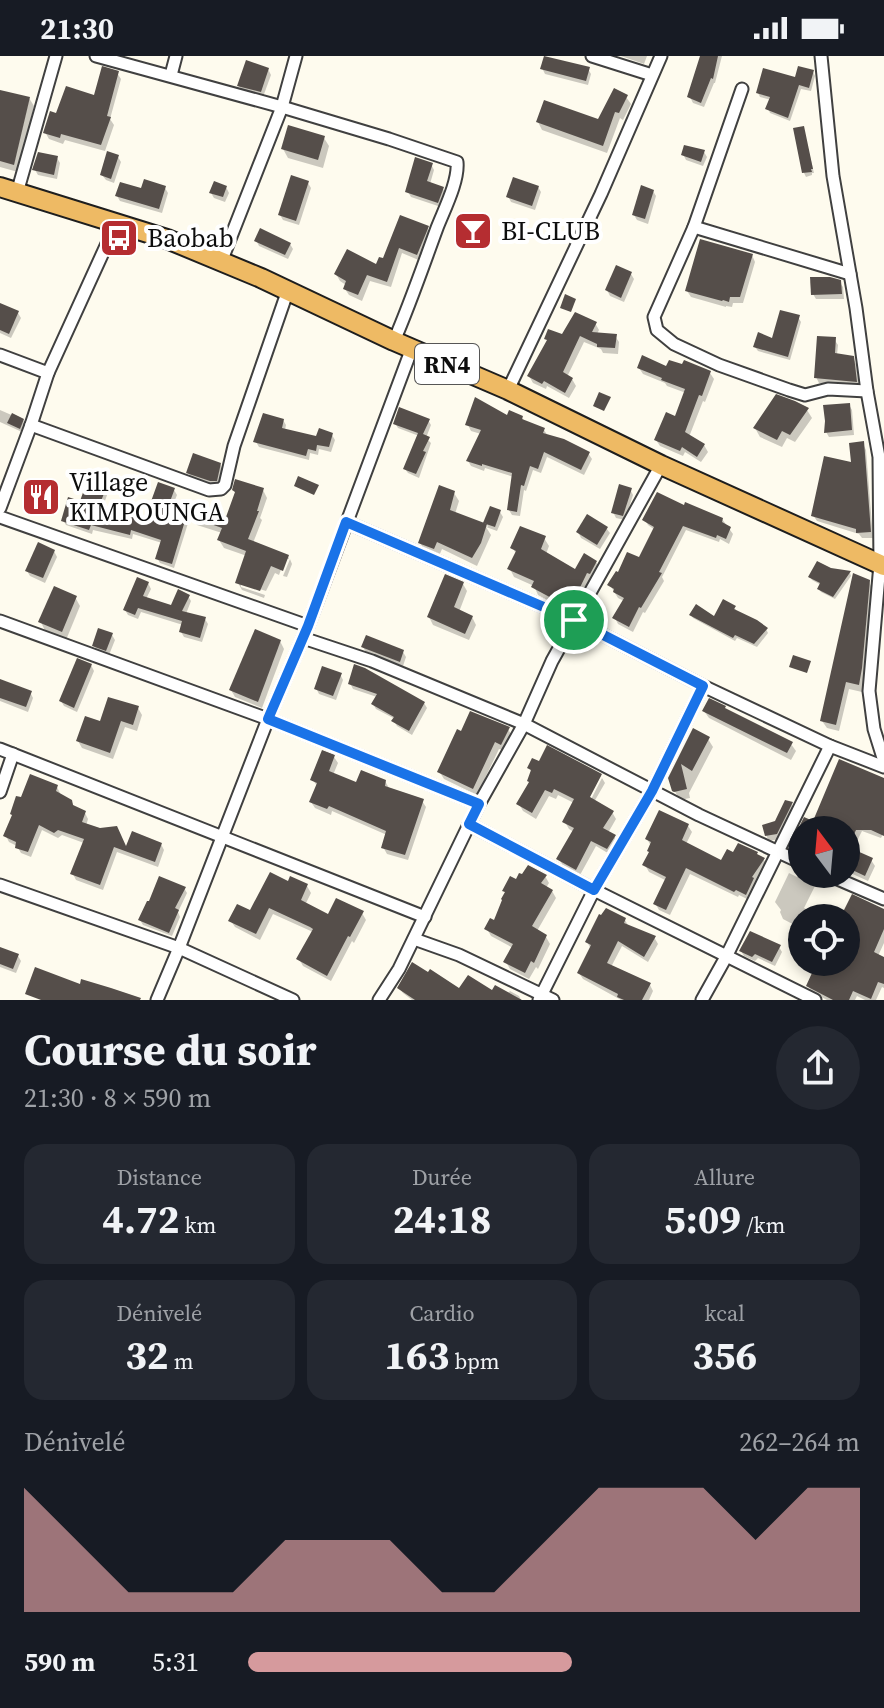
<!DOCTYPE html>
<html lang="fr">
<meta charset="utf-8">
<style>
:root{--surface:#171b24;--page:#242831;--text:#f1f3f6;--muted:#9ea1a6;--accent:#d69a9d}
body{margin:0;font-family:"Source Serif 4",serif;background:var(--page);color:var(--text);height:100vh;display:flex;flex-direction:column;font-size:30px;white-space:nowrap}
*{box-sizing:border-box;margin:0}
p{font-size:26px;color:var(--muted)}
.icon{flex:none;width:44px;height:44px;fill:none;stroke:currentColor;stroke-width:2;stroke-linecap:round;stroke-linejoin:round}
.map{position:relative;height:944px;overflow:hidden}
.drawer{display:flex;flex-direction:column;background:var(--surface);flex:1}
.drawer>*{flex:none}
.needle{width:52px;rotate:344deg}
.buttons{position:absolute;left:788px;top:760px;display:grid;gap:16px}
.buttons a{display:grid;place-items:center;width:72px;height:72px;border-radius:50%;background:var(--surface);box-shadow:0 4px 12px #0003;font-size:40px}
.pin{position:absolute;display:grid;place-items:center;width:68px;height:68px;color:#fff;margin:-34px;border:4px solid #fff;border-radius:50%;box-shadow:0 2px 8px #0007}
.round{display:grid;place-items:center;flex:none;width:84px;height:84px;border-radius:42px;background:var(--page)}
.overview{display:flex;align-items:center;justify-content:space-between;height:136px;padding:0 24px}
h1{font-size:44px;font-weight:700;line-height:60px}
.figures{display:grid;grid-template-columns:repeat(3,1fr);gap:12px;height:136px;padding:8px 24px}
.figures div{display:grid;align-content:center;border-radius:20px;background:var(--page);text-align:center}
.figures b{font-size:40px;font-weight:700}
.figures small{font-size:22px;font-weight:400}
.figures p{font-size:22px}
.chart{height:224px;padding:16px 24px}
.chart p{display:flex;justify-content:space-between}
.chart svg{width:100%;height:144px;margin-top:8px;fill:var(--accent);opacity:.7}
ul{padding:0 24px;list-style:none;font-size:26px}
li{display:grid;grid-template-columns:128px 96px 1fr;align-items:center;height:60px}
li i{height:20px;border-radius:10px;background:var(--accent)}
.status{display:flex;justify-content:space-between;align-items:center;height:56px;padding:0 40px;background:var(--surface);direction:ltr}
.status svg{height:22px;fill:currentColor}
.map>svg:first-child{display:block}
.shadow{fill:#0003}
.building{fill:#554e4a}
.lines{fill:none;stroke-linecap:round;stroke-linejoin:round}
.minor-casing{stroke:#404040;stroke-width:15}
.trunk-casing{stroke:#1e1e1e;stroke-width:22}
.minor{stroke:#fff;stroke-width:11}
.trunk{stroke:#eeba64;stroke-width:18}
.route-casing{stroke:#fff;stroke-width:16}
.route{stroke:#1a73e8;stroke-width:10}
.labels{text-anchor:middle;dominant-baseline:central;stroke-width:8;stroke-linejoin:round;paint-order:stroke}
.shield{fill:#fff;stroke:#565656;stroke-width:2}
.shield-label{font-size:24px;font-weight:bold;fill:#0d0d0d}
.poi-label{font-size:26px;fill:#0d0d0d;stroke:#fff;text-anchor:start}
</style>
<div class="status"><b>21:30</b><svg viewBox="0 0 49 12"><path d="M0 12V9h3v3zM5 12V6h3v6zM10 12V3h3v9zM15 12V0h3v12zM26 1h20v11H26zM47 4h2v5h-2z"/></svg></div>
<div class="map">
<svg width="884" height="944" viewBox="0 0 884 944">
<rect width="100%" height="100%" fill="#fefbee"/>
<!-- shadow -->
<g class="shadow">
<path d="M621,0H647L644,8Z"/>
<path d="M701,0H722L715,27H714L704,51L693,47L690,41Z"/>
<path d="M542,12L588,13L591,18L588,29L545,18Z"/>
<path d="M268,13L271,19L263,41L242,35L239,30Z"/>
<path d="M813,16L815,20L811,35L801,33L790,65L770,57L768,52L771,44L760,41L758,37L796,24Z"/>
<path d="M117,17L121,23L110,63L114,69L105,95L65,84L63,88L49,83L45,76L57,60L95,42Z"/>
<path d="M0,36L29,42L34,50L18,116L0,111Z"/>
<path d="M626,41L631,48L623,64L620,62L607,97L542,74L538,66H599Z"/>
<path d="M324,82L329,90L323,112L288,102L283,93Z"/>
<path d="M808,92L814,117H812V119L806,121L804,117Z"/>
<path d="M704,96L707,101L703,110L686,104L683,98Z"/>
<path d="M118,101L121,106L114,127L106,124L102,119Z"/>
<path d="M57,102L60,107L57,123L38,119L35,114Z"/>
<path d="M431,108L434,114L430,128L443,133L446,138L441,151L411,141L408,136Z"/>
<path d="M308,127L311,132L299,169L283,164L280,159Z"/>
<path d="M226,131L229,137L225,146L214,142L211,137Z"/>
<path d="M538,131L541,136L535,154L511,146L508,140Z"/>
<path d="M165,132L168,137L162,157L120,145L117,140Z"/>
<path d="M653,135L656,140L648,168L637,164L634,159Z"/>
<path d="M401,161L427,172L431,178L421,205L402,197L391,231L370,225L362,245L349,239L345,233L346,229L340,225L336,218L378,211L384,205Z"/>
<path d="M256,184L290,188L293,193L288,203L259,190Z"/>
<path d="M752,199L755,206L743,247H733L732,251L726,250V251L691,241L687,235Z"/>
<path d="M631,218L634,223L624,246L610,240L607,234Z"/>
<path d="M839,226L843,231L844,243H816L813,238Z"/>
<path d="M0,249L18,257L21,262L11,282L0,277Z"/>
<path d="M798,261L801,266L790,304L758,295L755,291L774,284Z"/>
<path d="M595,267L599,274L597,278L615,280L619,286L618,298L603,297L601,293L584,286L567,321L572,323L576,330L569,342L547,330L546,333L533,327L529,320L563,280Z"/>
<path d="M834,283L838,289L837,299L853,302L856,308L859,330L819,327L816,321Z"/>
<path d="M639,312L710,317L714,323L705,346L703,345L689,381L704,389L708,396L701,406L685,396L683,400L660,390L656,384L676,363L686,337L667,330L665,327L643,318Z"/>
<path d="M849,349L852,354L854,379L829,381L826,376Z"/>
<path d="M0,354L23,364L25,368L22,376L0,366Z"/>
<path d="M807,354L812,362L795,386L787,382L782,391L760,381L755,372Z"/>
<path d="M508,361H522L525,367L544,374L548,380L588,397L592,403L584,419L547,401L541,417L533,414L526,435L524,434L520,460L512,459L509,454L514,421L485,412L484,415L471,410L468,405L481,378L471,375L468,369Z"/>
<path d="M283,364L286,369L285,374L317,382L332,379L335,384L331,396L319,393L318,399L310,397L309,404L259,391L256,386Z"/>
<path d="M428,364L431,369L426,382L431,387L419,422L408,417L405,413L419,380L398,372L395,367Z"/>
<path d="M863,388L866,394L873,482H862L859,478L817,465L813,459L853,408Z"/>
<path d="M220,408L223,414L219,430H214L191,422L188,416Z"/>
<path d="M108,426L110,431L102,453L146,464L174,434L177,439L171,454L186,459L189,464L174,512L160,507L157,502L162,487L133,478L132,483L93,474L92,478L66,469L63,464Z"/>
<path d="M630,433L633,439L625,464L616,462L613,456Z"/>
<path d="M234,434H263L267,442L260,462L262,464L253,487L288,500L289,503H285L279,519L275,517L266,535L241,527V531L265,539L264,542L242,534L238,527L247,500L224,492L219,484L222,477L197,469L193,461L227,463L236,439Z"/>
<path d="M454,437L459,445L455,458L488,471L486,466L500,456L503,461L497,475L486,471L491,479L477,510L442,493L439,500L425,495L420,487Z"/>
<path d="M685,452L722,463L733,478L729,488L720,483L719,486L686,474L662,521L664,525L645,557L643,556L633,576L618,568L615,562L624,545L618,542L610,529L640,504L655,474L648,469L645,464Z"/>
<path d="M606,472L610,477L600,493L581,482L578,476Z"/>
<path d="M544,482L549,490L546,498L576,515L596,506L601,515L574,559L538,539L534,530L514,521L510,513L516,498L513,492Z"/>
<path d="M54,495L57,501L45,527L30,520L27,515Z"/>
<path d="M290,503L292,508L287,521L283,520Z"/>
<path d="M831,514L850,517L851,520L835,543L821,536L819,533L821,529L812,524L810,521Z"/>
<path d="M869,526L873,534L865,620L862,636L849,633L839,675L827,672L822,665Z"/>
<path d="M148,527L151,533L146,543L172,551L188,540L191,545L186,558L205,563L208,568L202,586L184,581L181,576L183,569L141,556L138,563L128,559L125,554Z"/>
<path d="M463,528L467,535L459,556L472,561L476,569L469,584L433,569L429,561Z"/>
<path d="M75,541L80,550L66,584L45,575L41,566Z"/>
<path d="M734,551L737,556L766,573L768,577L757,591L737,582L735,585L693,562L691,559L714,563Z"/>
<path d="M112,579L115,584L109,599L97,595L94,589Z"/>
<path d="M280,585L284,593L262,652L235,641L231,634Z"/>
<path d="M363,591L403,596L406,601L403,610L366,596Z"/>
<path d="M91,609L94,615L77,656L64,650L61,645Z"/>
<path d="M340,618L343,624L336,644L319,638L316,632Z"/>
<path d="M0,625L30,636L33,642L28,656L0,645Z"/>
<path d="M350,627L424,647L427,652L412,679L397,670L394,665L395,663L376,653L373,648L377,641L353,633Z"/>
<path d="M138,652L142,659L137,675L125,671L113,703L82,692L78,685L101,668Z"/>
<path d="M704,655L791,688L796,695L791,704L709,662Z"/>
<path d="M508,673L512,680L506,695L499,693L477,739L444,723L439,715Z"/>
<path d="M694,675L708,683L713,691L689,737L690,742L680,744L674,734L670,722Z"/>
<path d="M334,701L338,707L333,719L357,729L385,725L389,732L422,745L426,751L408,804L387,798L383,791L387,779L332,755L331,759L315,752L311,746L318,731L312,723Z"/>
<path d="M529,712L601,720L583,749L587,751L602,722L605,727L594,746L612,756L616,763L608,777L614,780L618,787L611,799L596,790L580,819L563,810L559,803L574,776L569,773L565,766L574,747L558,739L556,743L549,740L536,763L523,755L519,748L530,728L532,717Z"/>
<path d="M884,727V776L881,782L862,775L852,795L871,804L875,810L868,825L846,815V774H802L801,790L797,784L805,764L815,768Z"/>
<path d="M57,731L60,737L59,739L71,745L75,752L85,757L88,763L86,770L127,794L161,788L164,794L158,811L117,796L103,834L76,824L73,818L84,787L62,779L58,782L42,774L31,801L21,797L17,790L9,786L6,780Z"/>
<path d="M791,748L794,753L779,783L769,785L766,779Z"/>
<path d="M688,770L692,776L686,788L722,807L734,799L758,800L764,804L768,810L755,828L757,830L749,844L739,839L738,841L690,818L670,859L659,854L655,847L667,825L649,816L645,809L651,790L647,783Z"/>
<path d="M789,817L797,821L799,817L807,818L812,821L816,828L804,852L823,862H802V873L783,863L780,856L781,854L775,846Z"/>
<path d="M545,820L549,827L546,832L552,835L556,842L537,875L546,881L550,888L538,913L536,911L529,923L510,913L506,906L513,892L491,880L487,873L495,867L506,838L504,835L516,825Z"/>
<path d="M289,828L307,830L311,837L305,849L329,861L362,857L366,864L354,887L352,885L331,925L303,910L299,903L313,876L273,858L260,884L235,871L231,865L251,857Z"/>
<path d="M184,832L187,837L178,856L180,861L172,880L143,869L140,864Z"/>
<path d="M884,855V887L878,900L884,903V932L882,931L876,944H865L857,940L855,944H827L812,936L808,930L819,906H846V862H843Z"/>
<path d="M625,864L629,871L654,881L658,888L648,906L622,890L611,911L650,929L653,935L649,944H621L583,923L579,917L591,893L587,886Z"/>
<path d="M779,891L782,896L775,910L758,902L755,905L744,900L741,895Z"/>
<path d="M0,893L18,900L21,905L16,917L0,911Z"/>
<path d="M429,919L460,935L507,938L510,935L519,940L521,944H412L403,937L399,932Z"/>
</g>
<!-- building -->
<g class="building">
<path d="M544,0L590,11L586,25L540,13Z"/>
<path d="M700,0H718L713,23L711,22L701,47L687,41Z"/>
<path d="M246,4L269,12L261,36L237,30Z"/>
<path d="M102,10L119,15L107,60L111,61L101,89L61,78L60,82L43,77L50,55L56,57L66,30L94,39Z"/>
<path d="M798,10L814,14L809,32L799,29L788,62L765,53L770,41L756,37L763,12L795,21Z"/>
<path d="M614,32L628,39L619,57L615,56L603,90L536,66L544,44L598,63Z"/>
<path d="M0,34L30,41L14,109L0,105Z"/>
<path d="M288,69L325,80L318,104L281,93Z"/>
<path d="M804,70L813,113H811L812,116L802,117L793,72Z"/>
<path d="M684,89L705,94L701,106L681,99Z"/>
<path d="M107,95L119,99L111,123L100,119Z"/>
<path d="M38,96L58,100L54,119L32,114Z"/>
<path d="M415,101L433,107L427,125L444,131L438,147L405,136Z"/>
<path d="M291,119L309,125L296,165L278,159Z"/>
<path d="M513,121L539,130L532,150L506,141Z"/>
<path d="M144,123L166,130L159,153L115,140L120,126L141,132Z"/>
<path d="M214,125L227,130L223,141L209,137Z"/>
<path d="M641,129L654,134L645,163L632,159Z"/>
<path d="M400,159L429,170L417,199L399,192L387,226L367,219L358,239L343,233L346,225L334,218L347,193L376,208L379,201L383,202Z"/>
<path d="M260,172L291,187L285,199L254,185Z"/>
<path d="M700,183L753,198L740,241H730L729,246L723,244L722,245L685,235Z"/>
<path d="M616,209L632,216L621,242L605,234Z"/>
<path d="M810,221H830L841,224L842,238L811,239Z"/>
<path d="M565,238L576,243L571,256L560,252Z"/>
<path d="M0,247L19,255L9,278L0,274Z"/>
<path d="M780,254L800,259L788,301L753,291L758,276L772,282Z"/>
<path d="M575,256L597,266L592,276L617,278L615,292L597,291V288L580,280L563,316L573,322L565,337L544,325L542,328L527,320L547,284L544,283L548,273L562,278Z"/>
<path d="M817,280L836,281L835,297L854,300L857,326L814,322Z"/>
<path d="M642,299L666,310L669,304L682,308L684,304L711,315L702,340L699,339L685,376L705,388L697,401L682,391L680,395L654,384L666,356L675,360L685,333L661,324L662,322L637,312Z"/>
<path d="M599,336L611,341L604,355L593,350Z"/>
<path d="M776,338L795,345L809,352L790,379L782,375L777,384L753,372Z"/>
<path d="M475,341L507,359L509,354L523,360L522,363L545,372L543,377L564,383L590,396L581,414L544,396L538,413L530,410L524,430L521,429L517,456L507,454L512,417L482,408V410L466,405L481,374L465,369Z"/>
<path d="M850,347L852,374L824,377L825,365L823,349Z"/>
<path d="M399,351L430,363L423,378L430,381L423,395L426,396L416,418L403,413L418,377L393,368Z"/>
<path d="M12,357L24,363L20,373L7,367Z"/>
<path d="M263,357L284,363L282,372L316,380L319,372L333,377L329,391L317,389L316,395L308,393L306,400L253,386Z"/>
<path d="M864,385L871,476L856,477V473L811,460L824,400L851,406L849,387Z"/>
<path d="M193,397L221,407L217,425H210L186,417Z"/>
<path d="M90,417L109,425L99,450L145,462L158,426L175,432L168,451L187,458L172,508L155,503L161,484L131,474L130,479L91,469L89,474L61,465L68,441L80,445Z"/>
<path d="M298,420L319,429L314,439L294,430Z"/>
<path d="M235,423L264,432L257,455H259L248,483L289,499L283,515L271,510L260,535L235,527L246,495L217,484L222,472L191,461L195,450L226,461L235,436L232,434Z"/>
<path d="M619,428L632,432L623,460L611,457Z"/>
<path d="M439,429L455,435L450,454L487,468L481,487L472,502L437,486L434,493L418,487Z"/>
<path d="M657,436L684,449L685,446L723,462L722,466L731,471L726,483L717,479L716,482L683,470L659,516L662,517L641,552L639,551L629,571L612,562L624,542L613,536L614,533L607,529L616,515L618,516L627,496L639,501L654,471L642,464Z"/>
<path d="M490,450L501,454L495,471L483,467Z"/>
<path d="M587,458L608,471L597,489L576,476Z"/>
<path d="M520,470L546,480L541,493L575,513L584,497L597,505L590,518L587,517L570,552L531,531L534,525L507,513L516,495L510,492Z"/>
<path d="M38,486L55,494L43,522L25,515Z"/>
<path d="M817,505L831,512L851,515L833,541L817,533L820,527L808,521Z"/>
<path d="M853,517L870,524L862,612L859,629L846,626L836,669L820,665Z"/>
<path d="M445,518L464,526L454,551L473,560L465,578L427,561Z"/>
<path d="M137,521L149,526L143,540L171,549L178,533L190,539L182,555L206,561L200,582L179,576L182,565L138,552L135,559L123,554Z"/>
<path d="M54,530L77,540L62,576L38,566Z"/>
<path d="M723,543L736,550L734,553L757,564L768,572L754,588L735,579L733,582L689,559L696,548L714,560Z"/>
<path d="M98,572L113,577L106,595L92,590Z"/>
<path d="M255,573L281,584L258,646L229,634Z"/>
<path d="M366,579L404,594L400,606L361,591Z"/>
<path d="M793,599L811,605L807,617L789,611Z"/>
<path d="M77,602L92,608L74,652L59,645Z"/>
<path d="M354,608L365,612L425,646L409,675L391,665L394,661L371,648L377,638L348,628Z"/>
<path d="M322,610L342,617L333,640L314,633Z"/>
<path d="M0,623L32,635L26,651L0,642Z"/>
<path d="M108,641L139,650L133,669L121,665L110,697L76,685L85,660L100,665Z"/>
<path d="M709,642L726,650L725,652L793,686L787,697L702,655Z"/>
<path d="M470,655L510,671L501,689L495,686L473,733L437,716L457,673L461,675Z"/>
<path d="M693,672L710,681L692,715L681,708L687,733L674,736L672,735L668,722Z"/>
<path d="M547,689L602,718L590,741L614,755L603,772L616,779L607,793L591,785L576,814L556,803L574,772L562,766L574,743L554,733L552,737L545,734L532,757L516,748L529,726L527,725L531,714L527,712L532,702L539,705Z"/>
<path d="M322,694L335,699L329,715L356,726L361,714L386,724L385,730L424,743L405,799L381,792L386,775L329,750L327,753L309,746L317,727L310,724Z"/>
<path d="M839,703L884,722V780L871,774H856L848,791L873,802L865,820L846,811V774L798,773L804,761L813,765Z"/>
<path d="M30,718L58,729L56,735L72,744L73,749L86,755L82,766L100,772L117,770L126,790L132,775L162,787L155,806L114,791L100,829L70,818L84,783L58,774L54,777L39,769L28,796L15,792L16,786L3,780L12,759L10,758L16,740L21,741Z"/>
<path d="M785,744L793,746L777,778L765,780L762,769L775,765Z"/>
<path d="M659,754L689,768L682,784L721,804L727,793L733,796L738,787L758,796L757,798L765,802L752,821L754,822L746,839L736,834L734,836L686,812L666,854L653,848L666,821L642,809L649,796L647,795L651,786L645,783Z"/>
<path d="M528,809L547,819L541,827L553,834L532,870L547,879L534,907L531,905L525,917L503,906L513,888L484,873L490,862L494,864L502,844L501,843L505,836L502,835L510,820L516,823L519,817L522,818Z"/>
<path d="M270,816L288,825L290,820L308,828L301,844L328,858L336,842L364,855L350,881L348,880L327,920L296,903L313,873L310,871L269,852L256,878L228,865L237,848L250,854Z"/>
<path d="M159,820L186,831L175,852L179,854L169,877L138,864L147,845H149Z"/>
<path d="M852,838L884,853V873L874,896L884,901V928L878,926L871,943L853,935L849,944H833L806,930L817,906H846V862H840Z"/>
<path d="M606,852L626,862L624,867L656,880L644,901L618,885L607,907L651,927L642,944H624L617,941L618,938L577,917L591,889L585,886L599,858L601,859Z"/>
<path d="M750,875L781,889L772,906L755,898L752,901L739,895Z"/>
<path d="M0,891L19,898L13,913L0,908Z"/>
<path d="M412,906L428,916L430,913L459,932L468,919L492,934L495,929L522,944H415L397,932Z"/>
<path d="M35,911L80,928L81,923L111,932L141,942L140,944H41L25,938Z"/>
</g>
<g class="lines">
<!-- minor casing -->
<g class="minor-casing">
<g id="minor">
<path d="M96,0L282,51L389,83L457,106C459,125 444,154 437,172C423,210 410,248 394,285"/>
<path d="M592,0L652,19"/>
<path d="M821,0L833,120L856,252L867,335L879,401L880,508L869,635L874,673L884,705"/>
<path d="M171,19L176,0"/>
<path d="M742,33L694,171L654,261L657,274L674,288L719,309L789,334L805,339L828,333L867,335"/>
<path d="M17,137L56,0"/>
<path d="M694,171L850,218"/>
<path d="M221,206L282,51L296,0"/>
<path d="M0,299L48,317"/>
<path d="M508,334L601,138L661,0"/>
<path d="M31,369L209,434L221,433L225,429L234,390L288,234"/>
<path d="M0,452L31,369L48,317L116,168"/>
<path d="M0,461L308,570"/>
<path d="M346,466L574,564L703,630L830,690L884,711"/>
<path d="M0,565L268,663L479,748"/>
<path d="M303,582L372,605L524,668L699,759L802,807"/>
<path d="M0,693L425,861"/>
<path d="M0,736L13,698"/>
<path d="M469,768L594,834L815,944"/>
<path d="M826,818L884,843"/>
<path d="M0,829L179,892L293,944"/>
<path d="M414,883L459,899L553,944"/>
<path d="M157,944L179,892L268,663L308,570L412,292"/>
<path d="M379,944L399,913L479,748L524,668L552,605L661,409"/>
<path d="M539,944L594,834L652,735L703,630"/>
<path d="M702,944L726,901L830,690"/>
</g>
</g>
<!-- trunk casing -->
<g class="trunk-casing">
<path id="trunk" d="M0,131L167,183L261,222L394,285L508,334L661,409L884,510"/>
</g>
<!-- minor -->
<use href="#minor" class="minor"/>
<!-- trunk -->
<use href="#trunk" class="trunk"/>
</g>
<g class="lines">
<!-- route casing -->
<g class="route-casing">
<path id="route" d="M346,466L574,564L703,630L652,735L594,834L469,768L479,748L268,663L308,570Z"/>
</g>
<!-- route -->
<use href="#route" class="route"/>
</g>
<!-- icons -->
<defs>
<g id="bar-square" transform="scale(2)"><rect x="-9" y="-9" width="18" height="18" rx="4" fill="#b52d31" stroke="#fff"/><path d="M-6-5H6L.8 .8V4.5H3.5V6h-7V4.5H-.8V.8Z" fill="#fff"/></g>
<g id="bus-square" transform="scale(2)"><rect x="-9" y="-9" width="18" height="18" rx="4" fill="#b52d31" stroke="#fff"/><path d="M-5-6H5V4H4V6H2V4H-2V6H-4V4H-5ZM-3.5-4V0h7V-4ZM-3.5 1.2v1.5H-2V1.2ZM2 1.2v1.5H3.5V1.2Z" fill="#fff"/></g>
<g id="restaurant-square" transform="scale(2)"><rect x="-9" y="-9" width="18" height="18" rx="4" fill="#b52d31" stroke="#fff"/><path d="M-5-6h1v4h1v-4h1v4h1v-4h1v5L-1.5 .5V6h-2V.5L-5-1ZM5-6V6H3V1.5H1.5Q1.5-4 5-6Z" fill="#fff"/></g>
</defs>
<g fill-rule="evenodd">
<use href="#bar-square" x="473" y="175"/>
<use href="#bus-square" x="119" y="182"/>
<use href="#restaurant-square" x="41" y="441"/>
</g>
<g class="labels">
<!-- shield labels -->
<rect class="shield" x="415" y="288" width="64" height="40" rx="6"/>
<g class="shield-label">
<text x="447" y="308">RN4</text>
</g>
<!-- poi labels -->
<g class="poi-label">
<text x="501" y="175">BI-CLUB</text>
<text x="147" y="182">Baobab</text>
<text x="69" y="426">Village<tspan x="69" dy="30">KIMPOUNGA</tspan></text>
</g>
</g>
</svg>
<div class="buttons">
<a><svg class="needle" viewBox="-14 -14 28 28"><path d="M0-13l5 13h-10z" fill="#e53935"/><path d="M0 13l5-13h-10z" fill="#9ea1a6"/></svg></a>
<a><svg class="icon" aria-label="locate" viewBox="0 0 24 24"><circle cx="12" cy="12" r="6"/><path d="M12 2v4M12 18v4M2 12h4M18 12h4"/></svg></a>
</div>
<div class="pin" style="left:574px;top:564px;background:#1e9e55"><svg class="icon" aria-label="arrive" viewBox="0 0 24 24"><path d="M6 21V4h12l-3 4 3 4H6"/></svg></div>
</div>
<section class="drawer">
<div class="overview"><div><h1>Course du soir</h1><p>21:30 · 8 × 590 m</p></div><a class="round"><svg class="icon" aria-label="share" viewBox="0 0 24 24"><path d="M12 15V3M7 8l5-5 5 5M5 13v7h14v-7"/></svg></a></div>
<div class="figures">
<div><p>Distance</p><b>4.72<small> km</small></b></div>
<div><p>Durée</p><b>24:18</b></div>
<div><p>Allure</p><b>5:09<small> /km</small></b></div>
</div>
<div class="figures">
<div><p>Dénivelé</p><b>32<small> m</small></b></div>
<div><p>Cardio</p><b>163<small> bpm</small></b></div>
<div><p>kcal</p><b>356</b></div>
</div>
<div class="chart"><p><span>Dénivelé</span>262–264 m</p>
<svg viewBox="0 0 160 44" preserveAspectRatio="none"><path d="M0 44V6L10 22L20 38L30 38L40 38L50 22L60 22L70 22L80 38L90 38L100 22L110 6L120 6L130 6L140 22L150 6L160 6V44z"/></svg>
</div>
<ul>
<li><b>590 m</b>5:31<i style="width:53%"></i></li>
</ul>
</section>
